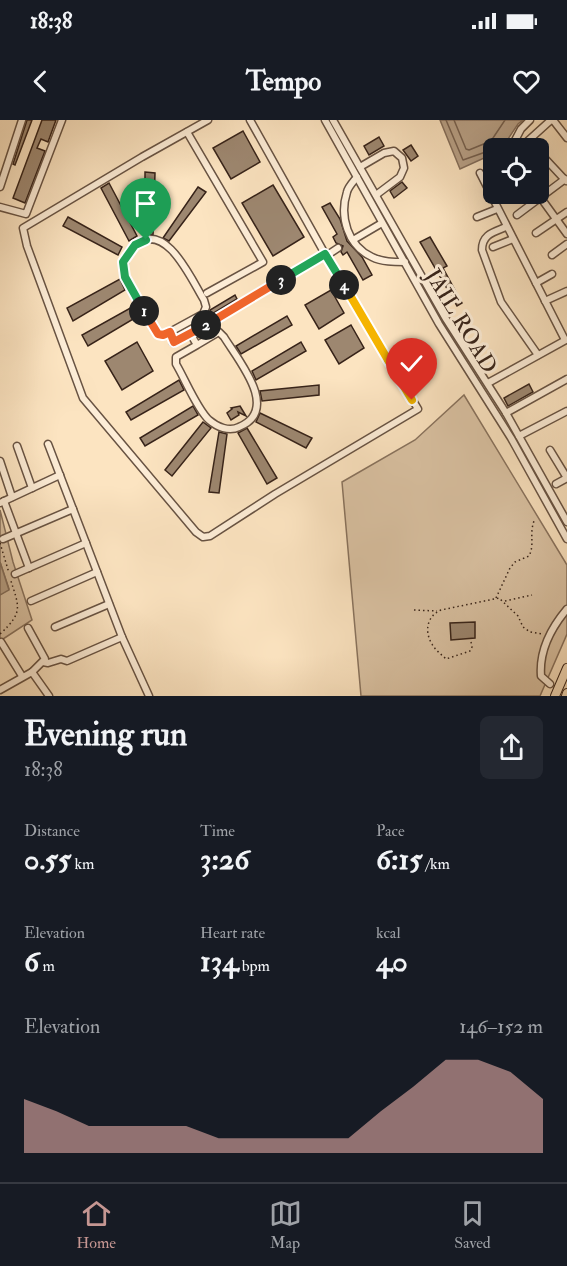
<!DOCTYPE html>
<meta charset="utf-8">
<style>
:root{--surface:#171b24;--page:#242831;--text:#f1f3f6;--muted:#9ea1a6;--line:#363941;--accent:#c59692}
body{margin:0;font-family:"IM FELL Double Pica",serif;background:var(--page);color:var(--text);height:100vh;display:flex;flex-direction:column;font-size:22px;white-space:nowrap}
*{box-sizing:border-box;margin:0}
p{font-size:20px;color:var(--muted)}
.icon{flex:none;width:33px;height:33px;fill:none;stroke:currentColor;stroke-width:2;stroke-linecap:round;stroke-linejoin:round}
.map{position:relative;height:576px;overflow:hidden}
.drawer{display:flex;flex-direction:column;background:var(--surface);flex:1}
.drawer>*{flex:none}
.tools{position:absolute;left:483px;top:18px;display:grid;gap:12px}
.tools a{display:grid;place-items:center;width:66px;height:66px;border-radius:9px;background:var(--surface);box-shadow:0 6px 24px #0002;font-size:30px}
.pin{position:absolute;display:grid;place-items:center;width:51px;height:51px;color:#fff;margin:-62px -26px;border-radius:50% 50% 50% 0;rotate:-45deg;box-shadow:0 0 6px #0007}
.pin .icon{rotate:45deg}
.km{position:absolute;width:30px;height:30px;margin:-15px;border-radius:50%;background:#222;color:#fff;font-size:16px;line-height:30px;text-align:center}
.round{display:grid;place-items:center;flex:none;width:63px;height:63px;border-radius:9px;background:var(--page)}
.summary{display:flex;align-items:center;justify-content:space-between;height:102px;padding:0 24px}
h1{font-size:33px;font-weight:800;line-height:45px}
.figures{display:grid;grid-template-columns:repeat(3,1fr);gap:9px;height:102px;padding:6px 24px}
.figures div{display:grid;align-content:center}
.figures b{font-size:30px;font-weight:800}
.figures small{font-size:16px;font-weight:400}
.figures p{font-size:16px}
.chart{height:168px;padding:12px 24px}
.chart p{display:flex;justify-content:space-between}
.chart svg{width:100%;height:108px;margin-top:6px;fill:var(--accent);opacity:.7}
.status{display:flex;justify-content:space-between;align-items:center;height:42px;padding:0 30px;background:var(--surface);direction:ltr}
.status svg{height:16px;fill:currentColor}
header{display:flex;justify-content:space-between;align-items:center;height:78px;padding:0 24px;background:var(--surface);font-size:27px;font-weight:800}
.dock{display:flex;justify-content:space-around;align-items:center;height:84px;border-top:2px solid var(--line);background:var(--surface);font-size:16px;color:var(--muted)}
.dock a{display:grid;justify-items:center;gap:3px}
.dock .selected{color:var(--accent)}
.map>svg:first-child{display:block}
.green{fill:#dbc3a4;stroke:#89735e;stroke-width:1.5}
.water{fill:#b9a288;stroke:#856f5c;stroke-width:1.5}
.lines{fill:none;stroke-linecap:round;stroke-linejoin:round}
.shore{stroke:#786250;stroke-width:1.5}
.building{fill:#9d8770;stroke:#372319;stroke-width:1.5}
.minor-casing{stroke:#685343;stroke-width:9}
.major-casing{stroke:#372319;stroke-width:10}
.path{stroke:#372319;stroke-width:1.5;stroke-dasharray:1.5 3;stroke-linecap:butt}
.minor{stroke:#fdedd7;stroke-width:6}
.major{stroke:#fce4c1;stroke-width:8}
.split-1-casing{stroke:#fff;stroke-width:12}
.split-2-casing{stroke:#fff;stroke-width:12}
.split-3-casing{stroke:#fff;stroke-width:12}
.split-4-casing{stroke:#fff;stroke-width:12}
.split-5-casing{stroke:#fff;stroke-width:12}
.split-6-casing{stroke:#fff;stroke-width:12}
.split-1{stroke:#22a559;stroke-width:8}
.split-2{stroke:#f0652b;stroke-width:8}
.split-3{stroke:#f0652b;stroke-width:8}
.split-4{stroke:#22a559;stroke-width:8}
.split-5{stroke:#f5b400;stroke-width:8}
.split-6{stroke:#f5b400;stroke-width:8}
.labels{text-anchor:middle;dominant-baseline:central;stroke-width:6;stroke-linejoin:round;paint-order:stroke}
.street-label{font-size:22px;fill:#372319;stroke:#fdedd7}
</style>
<div class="status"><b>18:38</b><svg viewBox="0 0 49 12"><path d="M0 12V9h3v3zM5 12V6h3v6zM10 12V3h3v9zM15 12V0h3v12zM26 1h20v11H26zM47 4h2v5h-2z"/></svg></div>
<header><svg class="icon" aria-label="back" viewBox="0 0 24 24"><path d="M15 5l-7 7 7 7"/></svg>Tempo<svg class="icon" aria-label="heart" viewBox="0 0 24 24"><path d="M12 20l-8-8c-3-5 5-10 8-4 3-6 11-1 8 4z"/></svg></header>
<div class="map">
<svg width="567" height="576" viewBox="0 0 567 576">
<rect width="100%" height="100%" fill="#fce4c1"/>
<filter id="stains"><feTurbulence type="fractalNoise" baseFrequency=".00333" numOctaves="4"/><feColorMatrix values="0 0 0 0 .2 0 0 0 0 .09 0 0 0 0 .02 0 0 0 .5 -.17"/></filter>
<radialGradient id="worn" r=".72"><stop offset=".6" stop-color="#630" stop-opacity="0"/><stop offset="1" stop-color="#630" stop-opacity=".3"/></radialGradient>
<!-- green -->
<g class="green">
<path d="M464,275L567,445V514L540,576H361L342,362L415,320Z"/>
<path d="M0,390L13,442L32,500L0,521V475L9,469L0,442Z"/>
</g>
<!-- water -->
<g class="water">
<path d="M440,0H523L518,4L502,28H494L493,34L460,49Z"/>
<path d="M0,442L9,470L0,475Z"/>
</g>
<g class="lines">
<!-- shore -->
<g class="shore">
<path d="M446,0L463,40L494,29"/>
<path d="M454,0L466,29L469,30L491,21L505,0"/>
</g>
</g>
<!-- building -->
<g class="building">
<path d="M27,0H32L15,45L13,44Z"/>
<path d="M42,0H56L48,22L41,19L37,28L45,31L25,83L13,78Z"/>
<path d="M243,11L260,42L231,59L213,28Z"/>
<path d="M379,17L384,26L369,35L364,26Z"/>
<path d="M411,25L418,36L411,41L403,30Z"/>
<path d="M145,52L155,53L153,115L145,114Z"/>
<path d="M402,62L407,68L394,78L390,71Z"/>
<path d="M109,63L137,116L129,121L101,68Z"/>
<path d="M273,65L304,117L273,136L242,83Z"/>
<path d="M198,67L206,72L169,121L163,118Z"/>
<path d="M330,83L340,99L347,121L362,137L372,155L363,160L347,132L343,135L341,132L343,126L336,123L333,117L337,114L322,87Z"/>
<path d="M68,97L122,127L118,135L63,106Z"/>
<path d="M430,117L447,146L443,148L462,183L457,186L420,122Z"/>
<path d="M120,159L125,170L73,201L67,188Z"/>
<path d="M331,170L344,193L319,209L305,185Z"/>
<path d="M235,175L237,179L212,194L210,190Z"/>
<path d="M134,186L140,195L88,226L82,215Z"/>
<path d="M287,196L292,205L241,234L236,226Z"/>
<path d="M351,205L364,228L339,244L325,220Z"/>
<path d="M137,222L153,251L122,270L105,241Z"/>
<path d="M301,222L306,231L256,260L252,251Z"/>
<path d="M179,260L184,270L131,300L126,292Z"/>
<path d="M529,264L533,272L508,286L504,278Z"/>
<path d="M319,265V275L262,281L260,271Z"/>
<path d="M193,286L198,295L145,326L140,318Z"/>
<path d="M240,286L246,296L238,292L239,295L231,300L227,293L232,289L231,288Z"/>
<path d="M260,293L312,318L306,328L256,302Z"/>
<path d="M203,302L211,308L172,356L165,350Z"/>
<path d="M247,308L277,358L267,364L238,313Z"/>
<path d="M219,312L227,314L219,373L209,372Z"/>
<path d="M475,502V518L451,520L450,503Z"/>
</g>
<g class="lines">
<!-- minor casing -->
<g class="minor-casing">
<g id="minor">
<path d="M208,0L142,37L23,108L27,126L83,278L196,412L203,417L210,416L275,374L418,289L325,134L250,0"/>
<path d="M325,0L439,204L511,318L567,419"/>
<path d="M333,0L446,199L506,293L567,402"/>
<path d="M553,0L567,18"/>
<path d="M187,12L263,142L207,173"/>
<path d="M511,28L521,9L530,0"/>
<path d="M520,28L551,0"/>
<path d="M538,31L566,61"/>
<path d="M360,47L384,33L394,31L402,38L404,48L400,57L376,75"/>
<path d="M480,53L565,220"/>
<path d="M357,57C353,62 348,67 347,72C339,97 348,126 372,137C382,142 394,142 405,142"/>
<path d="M0,67L22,0"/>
<path d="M538,74L567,114"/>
<path d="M0,87L26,94L62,0"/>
<path d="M517,95L565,59"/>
<path d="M477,97L497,89"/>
<path d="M506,107C494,112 482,114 482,130L501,182L538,235"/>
<path d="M536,113L567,92"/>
<path d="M353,120L382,103"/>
<path d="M493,127L513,119"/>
<path d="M552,135L567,124"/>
<path d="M326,136L338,128"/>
<path d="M536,163L552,154"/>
<path d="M545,181L567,171"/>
<path d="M170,212L203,194L206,187L204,180C191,159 166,100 135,125C125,133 123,143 125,154C128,169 149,200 158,214L163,215L170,212L174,222"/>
<path d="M190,213L197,225L219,212L224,217C238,240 281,290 239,307C229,312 217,307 209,300C197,289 185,259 176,244V237L197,225"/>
<path d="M173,223L325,134"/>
<path d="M488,263L566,220"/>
<path d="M506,293L567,259"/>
<path d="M519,316L567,291"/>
<path d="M48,324L122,517L149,576"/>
<path d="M17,326L32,368"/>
<path d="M550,330L567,358"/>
<path d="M0,341L12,377"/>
<path d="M556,364L567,358"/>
<path d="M4,381L29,448"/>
<path d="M0,383L60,355"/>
<path d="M3,419L73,389"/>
<path d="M15,454L86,423"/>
<path d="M31,481L97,452"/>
<path d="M55,507L109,484"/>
<path d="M28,508L45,539L32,552"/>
<path d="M1,522L22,556"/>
<path d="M43,542L48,543L61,539L67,541L122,517"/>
<path d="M550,564L541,556C539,530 551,508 567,489"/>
<path d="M0,570L32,552L49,576"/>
</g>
</g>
<!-- major casing -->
<g class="major-casing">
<g id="major">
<path d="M555,576L567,548"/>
<path d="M566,576L567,573"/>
</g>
</g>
<!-- path -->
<g class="path">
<path d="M0,423L9,453"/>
<path d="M496,478L510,448L515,442L529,436C535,424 529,415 534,401"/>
<path d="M505,481L532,475"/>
<path d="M414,490L437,491"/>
<path d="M0,514C24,492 19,487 10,458"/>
<path d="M471,522L472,527L470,531L446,539C441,534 435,530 432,524C424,511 427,496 441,490L499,478L518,496L523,507L530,512L543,514"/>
</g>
<!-- minor -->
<use href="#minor" class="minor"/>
<!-- major -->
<use href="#major" class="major"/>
</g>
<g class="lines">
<!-- split-1 casing -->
<g class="split-1-casing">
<path id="split-1" d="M144,191L125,157L123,142L135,125L146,120"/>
</g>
<!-- split-2 casing -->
<g class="split-2-casing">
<path id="split-2" d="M144,191L158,214L163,215L170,212L174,222L206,205"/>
</g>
<!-- split-3 casing -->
<g class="split-3-casing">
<path id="split-3" d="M206,205L281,160"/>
</g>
<!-- split-4 casing -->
<g class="split-4-casing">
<path id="split-4" d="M281,160L325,134L344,165"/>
</g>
<!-- split-5 casing -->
<g class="split-5-casing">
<path id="split-5" d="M344,165L388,240"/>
</g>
<!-- split-6 casing -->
<g class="split-6-casing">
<path id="split-6" d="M388,240L412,280"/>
</g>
<!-- split-1 -->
<use href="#split-1" class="split-1"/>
<!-- split-2 -->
<use href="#split-2" class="split-2"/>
<!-- split-3 -->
<use href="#split-3" class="split-3"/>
<!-- split-4 -->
<use href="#split-4" class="split-4"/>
<!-- split-5 -->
<use href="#split-5" class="split-5"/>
<!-- split-6 -->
<use href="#split-6" class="split-6"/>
</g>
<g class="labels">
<!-- street labels -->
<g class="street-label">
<text transform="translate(461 201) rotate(59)">JAIL ROAD</text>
</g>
</g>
<rect width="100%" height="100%" filter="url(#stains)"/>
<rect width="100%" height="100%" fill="url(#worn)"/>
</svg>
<div class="tools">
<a><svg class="icon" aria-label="locate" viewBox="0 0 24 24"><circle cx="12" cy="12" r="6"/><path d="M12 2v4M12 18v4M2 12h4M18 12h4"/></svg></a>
</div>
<div class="pin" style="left:146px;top:120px;background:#1e9e55"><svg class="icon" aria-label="arrive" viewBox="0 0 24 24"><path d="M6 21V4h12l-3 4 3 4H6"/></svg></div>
<div class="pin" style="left:412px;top:280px;background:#d93025"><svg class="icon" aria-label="check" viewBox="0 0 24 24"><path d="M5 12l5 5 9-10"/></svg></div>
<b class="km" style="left:144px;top:191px">1</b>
<b class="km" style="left:206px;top:205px">2</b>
<b class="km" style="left:281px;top:160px">3</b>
<b class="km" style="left:344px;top:165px">4</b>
</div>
<section class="drawer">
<div class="summary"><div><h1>Evening run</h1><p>18:38</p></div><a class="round"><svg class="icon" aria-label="share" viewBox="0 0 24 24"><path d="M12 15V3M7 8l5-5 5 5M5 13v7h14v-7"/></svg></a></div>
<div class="figures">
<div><p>Distance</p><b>0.55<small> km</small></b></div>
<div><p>Time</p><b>3:26</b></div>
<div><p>Pace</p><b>6:15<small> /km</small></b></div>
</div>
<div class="figures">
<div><p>Elevation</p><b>6<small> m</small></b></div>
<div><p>Heart rate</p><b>134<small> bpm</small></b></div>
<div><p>kcal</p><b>40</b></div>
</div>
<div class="chart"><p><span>Elevation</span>146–152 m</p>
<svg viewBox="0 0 160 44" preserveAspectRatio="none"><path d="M0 44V22L10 27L20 33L30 33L40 33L50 33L60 38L70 38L80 38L90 38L100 38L110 27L120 17L130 6L140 6L150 11L160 22V44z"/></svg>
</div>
</section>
<nav class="dock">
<a class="selected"><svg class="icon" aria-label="home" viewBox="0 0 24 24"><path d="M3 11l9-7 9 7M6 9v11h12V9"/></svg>Home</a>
<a><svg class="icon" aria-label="map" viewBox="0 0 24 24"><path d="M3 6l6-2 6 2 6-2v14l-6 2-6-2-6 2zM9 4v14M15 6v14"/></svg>Map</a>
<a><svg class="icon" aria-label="saved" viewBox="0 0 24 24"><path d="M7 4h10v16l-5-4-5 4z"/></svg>Saved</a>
</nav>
